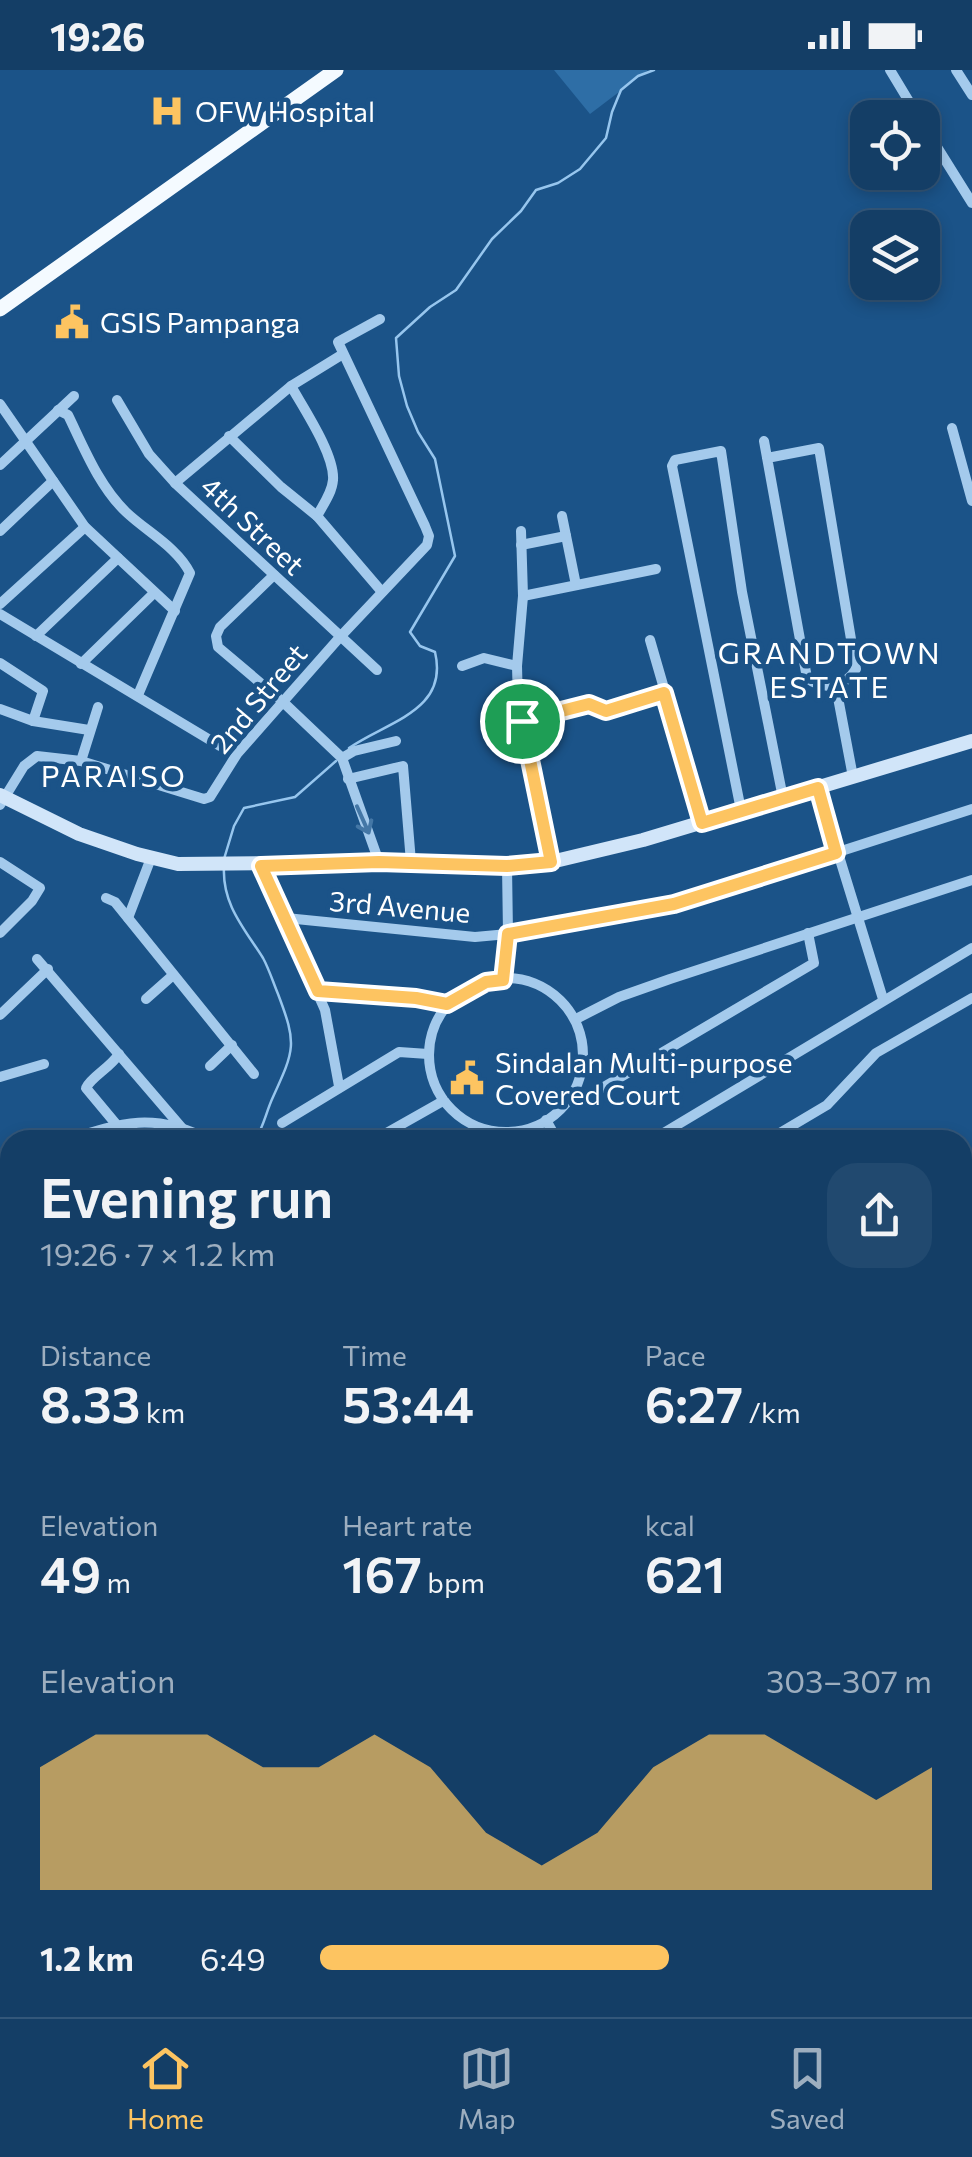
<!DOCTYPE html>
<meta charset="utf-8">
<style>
:root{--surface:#143e66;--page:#21496f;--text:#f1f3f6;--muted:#9daebf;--line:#33577a;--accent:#fdc461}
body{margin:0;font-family:Commissioner,sans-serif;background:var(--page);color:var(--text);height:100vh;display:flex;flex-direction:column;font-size:38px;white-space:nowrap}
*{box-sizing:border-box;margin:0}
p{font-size:32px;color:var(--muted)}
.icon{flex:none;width:55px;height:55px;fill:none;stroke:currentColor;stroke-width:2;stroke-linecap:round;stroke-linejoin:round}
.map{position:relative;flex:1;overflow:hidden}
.side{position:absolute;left:0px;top:1060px;width:972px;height:888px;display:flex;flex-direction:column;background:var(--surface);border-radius:30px 30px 0 0;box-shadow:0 5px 15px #0003,0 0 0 2px var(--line)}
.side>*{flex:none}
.tools{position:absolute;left:850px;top:30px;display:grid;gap:20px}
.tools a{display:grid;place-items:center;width:90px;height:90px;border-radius:20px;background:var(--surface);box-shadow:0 5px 15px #0003,0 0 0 2px var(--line);font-size:50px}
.pin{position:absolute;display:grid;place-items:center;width:85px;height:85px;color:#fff;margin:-42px;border:5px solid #fff;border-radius:50%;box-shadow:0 2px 10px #0007}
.round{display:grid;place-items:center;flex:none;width:105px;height:105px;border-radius:30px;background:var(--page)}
.summary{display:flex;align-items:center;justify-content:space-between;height:170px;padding:0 40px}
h1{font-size:55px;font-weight:600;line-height:75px}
.metrics{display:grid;grid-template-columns:repeat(3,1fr);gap:15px;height:170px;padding:10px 40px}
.metrics div{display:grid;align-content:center}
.metrics b{font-size:50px;font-weight:600}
.metrics small{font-size:28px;font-weight:400}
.metrics p{font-size:28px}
.chart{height:280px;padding:20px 40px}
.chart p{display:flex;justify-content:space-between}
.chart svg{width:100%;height:180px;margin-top:10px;fill:var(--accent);opacity:.7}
ul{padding:0 40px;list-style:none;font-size:32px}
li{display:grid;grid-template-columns:160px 120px 1fr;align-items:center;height:75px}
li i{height:25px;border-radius:12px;background:var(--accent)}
.status{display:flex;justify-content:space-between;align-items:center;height:70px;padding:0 50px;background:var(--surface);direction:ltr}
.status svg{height:28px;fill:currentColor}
.dock{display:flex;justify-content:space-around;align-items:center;height:140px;border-top:2px solid var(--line);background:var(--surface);font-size:28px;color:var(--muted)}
.dock a{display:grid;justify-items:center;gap:5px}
.dock .active{color:var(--accent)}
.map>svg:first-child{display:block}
.green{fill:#2e6ea6}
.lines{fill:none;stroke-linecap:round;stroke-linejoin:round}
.stream{stroke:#97c6ee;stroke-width:2.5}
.minor{stroke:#a4caec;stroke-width:10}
.secondary{stroke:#d1e5f9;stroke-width:14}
.trunk{stroke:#f4faff;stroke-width:15}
.oneway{stroke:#4477a6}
.route-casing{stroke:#fff;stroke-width:20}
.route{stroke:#fdc461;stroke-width:12}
.labels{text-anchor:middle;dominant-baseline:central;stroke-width:9;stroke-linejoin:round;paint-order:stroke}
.poi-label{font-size:28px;fill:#fff;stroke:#1b5388;text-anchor:start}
.street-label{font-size:28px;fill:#fff;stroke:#1b5388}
.neighbourhood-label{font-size:30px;letter-spacing:2.5px;fill:#fff;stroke:#1b5388}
</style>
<div class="status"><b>19:26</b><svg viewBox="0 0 49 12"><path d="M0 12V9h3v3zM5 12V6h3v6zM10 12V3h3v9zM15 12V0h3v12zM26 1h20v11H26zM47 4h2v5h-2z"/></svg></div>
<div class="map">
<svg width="972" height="1947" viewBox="0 0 972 1947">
<rect width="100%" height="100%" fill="#1b5388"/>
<!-- green -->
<g class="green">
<path d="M554,0H648L590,44Z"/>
<path d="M63,1938H159L167,1947H54Z"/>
<path d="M597,1938H666L654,1947H587Z"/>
</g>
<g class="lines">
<!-- stream -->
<g class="stream">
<path d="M349,678C388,651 449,641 435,582L420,576L410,562L455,486L435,389L418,362L407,336L399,306L396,268L430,237L456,220L492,169L521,141L536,120L558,113L580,99L606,68L612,42L621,20L638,6L654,0"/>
<path d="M224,789L234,756L244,738L295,727L336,691"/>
<path d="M224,797C222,834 244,858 263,888C269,899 273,912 278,924C297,974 295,979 273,1027C266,1042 264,1056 255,1070"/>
<path d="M0,1358L10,1369"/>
<path d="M962,1629L972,1628"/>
<path d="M432,1947L463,1938"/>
</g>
<!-- minor -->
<g class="minor">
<path d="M890,0L919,48"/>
<path d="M956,0L972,25"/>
<path d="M922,53L972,133"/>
<path d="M291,316C304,339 335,385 333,410C332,423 323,435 317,446L382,522"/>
<path d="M117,330L149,384L175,413L377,600"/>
<path d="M0,334L85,457L175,541"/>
<path d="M58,340L68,345C84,378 99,416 126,442C147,462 177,477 190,503L138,625"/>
<path d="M952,358L972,431"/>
<path d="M229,366L281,417L317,446"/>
<path d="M764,371L807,608C824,621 845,617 856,599L819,378L767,388"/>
<path d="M0,395L74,326"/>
<path d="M175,413L291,316L343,284"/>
<path d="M562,446L576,515"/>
<path d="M0,461L53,411"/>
<path d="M521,461L523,526L517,596L518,633L551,792"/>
<path d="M521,475L566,466"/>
<path d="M274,505L220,557L216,566L218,577L283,632L342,688L354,681L396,671"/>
<path d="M523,526L656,499"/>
<path d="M0,534L85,457"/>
<path d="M0,544L220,676"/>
<path d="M36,566L118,488"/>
<path d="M650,570L703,753"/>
<path d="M0,593L43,621L33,651"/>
<path d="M81,594L154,523"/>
<path d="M462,596L484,588L517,596"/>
<path d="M836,617L853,707"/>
<path d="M0,639L33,651L89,660"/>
<path d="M522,651L589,634L606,641L664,623"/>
<path d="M342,688L379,792"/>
<path d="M81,691L98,637"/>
<path d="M348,709L403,696L411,792"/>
<path d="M818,718L883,929"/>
<path d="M0,735L24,696L37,686L81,691L204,729L210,727L237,684L340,567L427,475L429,466L425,456L338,272L380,249"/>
<path d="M741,740L672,396L675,390L721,381L742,522L783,728"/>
<path d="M0,792L40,818L32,831L0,863"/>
<path d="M261,796L325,940L339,1016"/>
<path d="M106,828L115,832L254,1004"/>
<path d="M128,848L151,788"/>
<path d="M286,848L475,867L508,864L673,835L972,739"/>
<path d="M37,889L182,1058"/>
<circle cx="506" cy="985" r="77"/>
<path d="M503,910L508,864L507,796"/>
<path d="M319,921L416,928L447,935"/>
<path d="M146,929L172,906"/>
<path d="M0,945L48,899"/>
<path d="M576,949L619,927L670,909L972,810"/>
<path d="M210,996L232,975"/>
<path d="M0,1007L44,994"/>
<path d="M568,1030L597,1021L814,893L808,863"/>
<path d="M546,1050L557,1070"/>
<path d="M282,1053L399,982L428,984"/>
<path d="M116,1054L86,1018C91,1007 110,998 119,984"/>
<path d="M67,1070C122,1052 155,1042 209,1070"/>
<path d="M374,1070L443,1031"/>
<path d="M652,1070L972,878"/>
<path d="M768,1070L827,1035L876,983L972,928"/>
<path d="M0,1093L10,1089"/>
<path d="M962,1257L972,1248"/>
<path d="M962,1305L972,1296"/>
<path d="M962,1359L972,1350"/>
<path d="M962,1419L972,1410"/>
<path d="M0,1425L10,1438"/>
<path d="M0,1496L10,1490"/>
<path d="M962,1562L972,1552"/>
<path d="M962,1614L972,1603"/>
<path d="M962,1652L972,1651"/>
<path d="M962,1666L972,1678"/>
<path d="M962,1723L972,1737"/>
<path d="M962,1778L972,1772"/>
<path d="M962,1791L972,1805"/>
<path d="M962,1860L972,1874"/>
<path d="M962,1922L972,1937"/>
<path d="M180,1938L189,1947"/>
<path d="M346,1938L351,1947"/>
<path d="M376,1938L377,1947"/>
<path d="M739,1938L745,1947"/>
<path d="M857,1938L864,1947"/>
<path d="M927,1938L934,1947"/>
<path d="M45,1947L53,1938"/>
<path d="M230,1947L240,1938"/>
<path d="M290,1947L301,1938"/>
<path d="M516,1947L525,1938"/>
<path d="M559,1947L568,1938"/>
<path d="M786,1947L799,1938"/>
<path d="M841,1947L852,1938"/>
</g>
<!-- secondary -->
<path class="secondary" d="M0,725L79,764L137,784L178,794L379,792L507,796L551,792L643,770L972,671"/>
<!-- trunk -->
<path class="trunk" d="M0,239L336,0"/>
</g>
<!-- one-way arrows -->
<defs><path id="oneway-shaft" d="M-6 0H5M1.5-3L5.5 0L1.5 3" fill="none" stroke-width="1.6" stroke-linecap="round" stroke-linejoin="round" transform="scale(2.5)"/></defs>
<use class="oneway" href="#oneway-shaft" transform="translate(363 750) rotate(66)"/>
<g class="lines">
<!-- route casing -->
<g class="route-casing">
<path id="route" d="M664,623L702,753L818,718L836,783L674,834L508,864L503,910L486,912L447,934L416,928L318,921L261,796L379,792L507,796L551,792L522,651L589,634L606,641Z"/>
</g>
<!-- route -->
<use href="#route" class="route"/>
</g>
<!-- icons -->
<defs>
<g id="hospital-bare" transform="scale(2.7)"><path d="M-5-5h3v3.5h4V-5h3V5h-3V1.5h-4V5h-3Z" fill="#fdc461" stroke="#1b5388" stroke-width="2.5" paint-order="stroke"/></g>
<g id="civic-bare" transform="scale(2.7)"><path d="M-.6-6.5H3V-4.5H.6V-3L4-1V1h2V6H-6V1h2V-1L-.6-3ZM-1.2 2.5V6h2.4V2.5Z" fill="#fdc461" stroke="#1b5388" stroke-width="2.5" paint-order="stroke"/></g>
</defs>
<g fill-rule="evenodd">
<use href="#hospital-bare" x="167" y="41"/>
<use href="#civic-bare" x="72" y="252"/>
<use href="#civic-bare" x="467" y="1008"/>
</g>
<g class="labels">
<!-- poi labels -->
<g class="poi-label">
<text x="195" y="41">OFW Hospital</text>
<text x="100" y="252">GSIS Pampanga</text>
<text x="495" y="992">Sindalan Multi-purpose<tspan x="495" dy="32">Covered Court</tspan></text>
</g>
<!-- street labels -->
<g class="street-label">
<text transform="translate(253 455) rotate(43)">4th Street</text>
<text transform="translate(258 628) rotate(-50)">2nd Street</text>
<text transform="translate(400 836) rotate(5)">3rd Avenue</text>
</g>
<!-- neighbourhood labels -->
<g class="neighbourhood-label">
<text x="830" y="581">GRANDTOWN<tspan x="830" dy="34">ESTATE</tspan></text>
<text x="114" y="704">PARAISO</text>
</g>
</g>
</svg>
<div class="tools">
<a><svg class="icon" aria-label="locate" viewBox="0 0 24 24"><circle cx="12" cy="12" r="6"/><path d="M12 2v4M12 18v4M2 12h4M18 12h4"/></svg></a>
<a><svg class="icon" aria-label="layers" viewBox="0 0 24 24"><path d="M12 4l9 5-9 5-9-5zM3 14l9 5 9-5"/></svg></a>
</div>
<div class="pin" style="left:522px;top:651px;background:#1e9e55"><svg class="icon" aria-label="arrive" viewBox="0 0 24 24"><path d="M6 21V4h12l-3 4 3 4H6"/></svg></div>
<section class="side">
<div class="summary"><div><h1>Evening run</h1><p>19:26 · 7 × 1.2 km</p></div><a class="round"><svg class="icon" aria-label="share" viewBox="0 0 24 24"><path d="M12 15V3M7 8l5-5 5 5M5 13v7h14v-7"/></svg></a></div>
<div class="metrics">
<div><p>Distance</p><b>8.33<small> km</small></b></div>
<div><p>Time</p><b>53:44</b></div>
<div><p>Pace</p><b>6:27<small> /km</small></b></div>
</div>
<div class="metrics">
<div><p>Elevation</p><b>49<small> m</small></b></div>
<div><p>Heart rate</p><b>167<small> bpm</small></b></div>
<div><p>kcal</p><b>621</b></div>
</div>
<div class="chart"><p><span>Elevation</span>303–307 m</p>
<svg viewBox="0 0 160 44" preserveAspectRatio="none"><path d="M0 44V14L10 6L20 6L30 6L40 14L50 14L60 6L70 14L80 30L90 38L100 30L110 14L120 6L130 6L140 14L150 22L160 14V44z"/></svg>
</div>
<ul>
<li><b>1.2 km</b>6:49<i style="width:57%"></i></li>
</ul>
</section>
</div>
<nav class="dock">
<a class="active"><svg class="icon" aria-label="home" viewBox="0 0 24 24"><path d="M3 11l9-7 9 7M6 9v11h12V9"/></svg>Home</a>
<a><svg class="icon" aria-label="map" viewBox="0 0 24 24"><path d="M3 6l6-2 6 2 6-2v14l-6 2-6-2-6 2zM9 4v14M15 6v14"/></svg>Map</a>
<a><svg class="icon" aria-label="saved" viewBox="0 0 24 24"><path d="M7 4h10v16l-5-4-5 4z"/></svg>Saved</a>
</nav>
